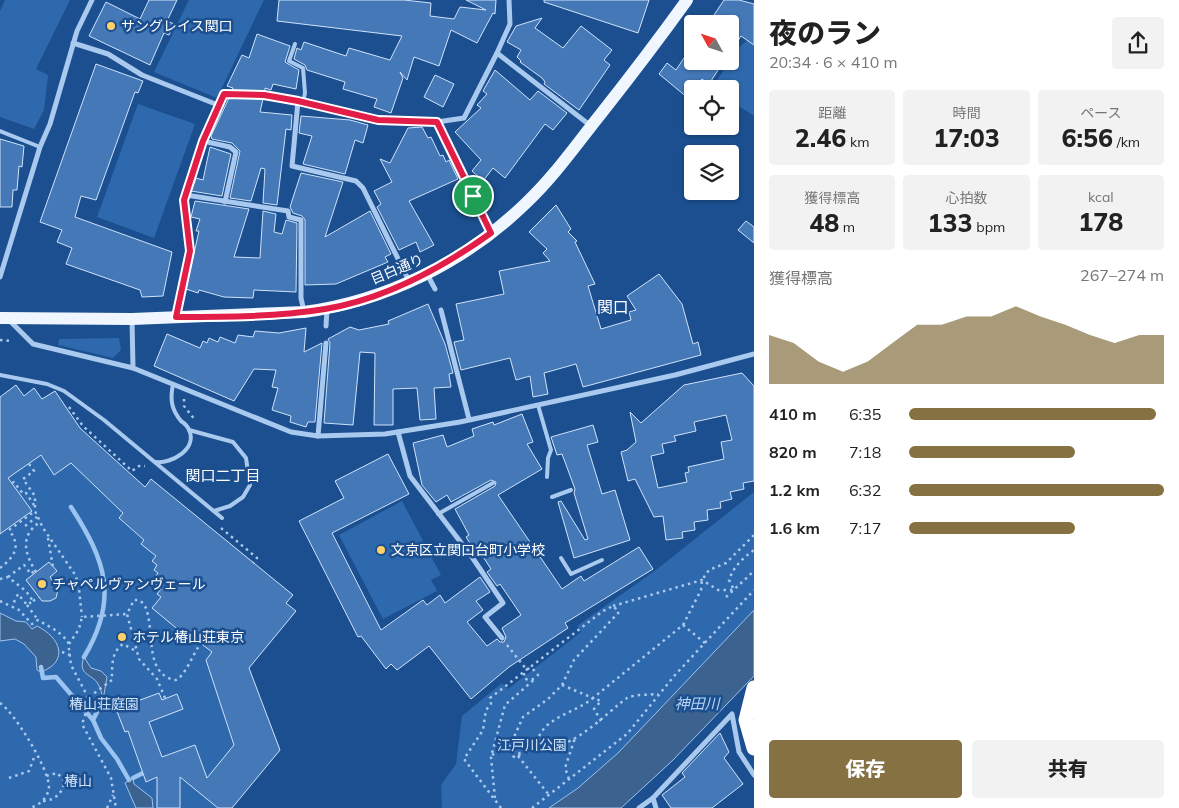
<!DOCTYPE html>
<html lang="ja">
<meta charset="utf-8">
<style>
:root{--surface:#fff;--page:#f2f2f2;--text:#222;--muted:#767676;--accent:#857141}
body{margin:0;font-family:Mulish,"Noto Sans JP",sans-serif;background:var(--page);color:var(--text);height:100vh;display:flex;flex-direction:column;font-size:19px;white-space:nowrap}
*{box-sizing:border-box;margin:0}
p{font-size:16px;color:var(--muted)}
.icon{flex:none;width:28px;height:28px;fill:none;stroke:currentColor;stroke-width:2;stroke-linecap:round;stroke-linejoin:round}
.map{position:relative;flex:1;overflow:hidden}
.side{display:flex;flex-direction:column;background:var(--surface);width:425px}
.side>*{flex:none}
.needle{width:32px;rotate:310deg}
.controls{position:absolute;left:684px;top:15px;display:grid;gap:10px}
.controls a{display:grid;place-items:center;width:55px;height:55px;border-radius:5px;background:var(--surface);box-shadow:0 1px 4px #0004;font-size:25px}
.pin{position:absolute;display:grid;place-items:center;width:42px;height:42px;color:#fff;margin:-21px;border:2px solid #fff;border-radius:50%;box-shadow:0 1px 5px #0007}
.round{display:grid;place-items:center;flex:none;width:52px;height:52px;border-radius:5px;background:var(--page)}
.overview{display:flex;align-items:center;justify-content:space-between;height:85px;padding:0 15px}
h1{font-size:28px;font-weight:800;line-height:38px}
.figures{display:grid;grid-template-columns:repeat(3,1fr);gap:8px;height:85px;padding:5px 15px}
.figures div{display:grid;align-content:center;border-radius:5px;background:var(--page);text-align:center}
.figures b{font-size:25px;font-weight:800}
.figures small{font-size:14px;font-weight:400}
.figures p{font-size:14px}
.chart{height:140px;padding:10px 15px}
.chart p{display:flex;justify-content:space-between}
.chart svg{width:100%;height:90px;margin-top:5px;fill:var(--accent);opacity:.7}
.button{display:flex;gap:10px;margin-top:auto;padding:10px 15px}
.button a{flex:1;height:58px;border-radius:5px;background:var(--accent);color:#fff;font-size:20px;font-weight:800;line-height:58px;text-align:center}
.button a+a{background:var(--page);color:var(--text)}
ul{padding:0 15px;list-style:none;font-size:16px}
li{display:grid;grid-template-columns:80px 60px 1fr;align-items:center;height:38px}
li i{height:12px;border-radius:6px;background:var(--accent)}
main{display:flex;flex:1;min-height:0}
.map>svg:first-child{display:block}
.green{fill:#2e69ad}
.water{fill:#3c6290;stroke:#9cc4f0}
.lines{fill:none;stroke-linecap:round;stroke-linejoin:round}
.stream{stroke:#9cc4f0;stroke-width:4.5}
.building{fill:#4478b7;stroke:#cfe3fa;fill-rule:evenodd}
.path{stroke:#a9c9ee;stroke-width:2.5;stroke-dasharray:2.5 4;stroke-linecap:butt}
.lane{stroke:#a9c9ee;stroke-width:4}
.street{stroke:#a9c9ee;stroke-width:5}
.primary{stroke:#f0f6ff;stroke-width:12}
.highway{stroke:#fff;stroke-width:15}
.route-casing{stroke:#fff;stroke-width:10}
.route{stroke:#e11d48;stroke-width:6}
.poi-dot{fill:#ffd166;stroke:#1b4f8f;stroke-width:2}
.labels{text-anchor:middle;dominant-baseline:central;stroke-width:5;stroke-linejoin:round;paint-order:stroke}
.poi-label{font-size:14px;fill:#fff;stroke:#1b4f8f;text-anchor:start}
.street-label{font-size:14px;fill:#fff;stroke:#1b4f8f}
.park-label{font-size:14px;fill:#cfe3fa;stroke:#1b4f8f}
.neighbourhood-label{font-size:15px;fill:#fff;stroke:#1b4f8f}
.water-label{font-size:15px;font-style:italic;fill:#b5d3f5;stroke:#1b4f8f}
.quarter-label{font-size:16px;fill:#fff;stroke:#1b4f8f}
</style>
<main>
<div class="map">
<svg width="754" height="808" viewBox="0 0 754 808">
<rect width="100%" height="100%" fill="#1b4f8f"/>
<!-- green -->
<g class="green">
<path d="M5,0H70L36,69L48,75L44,110L34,129L0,117V11Z"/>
<path d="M189,0H264L217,98L154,72Z"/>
<path d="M754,35V116L730,100V89L712,88L739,47Z"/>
<path d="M138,104L195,124L154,238L97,217Z"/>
<path d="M119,338L121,350L113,358L58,345L59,339Z"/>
<path d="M41,455L54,475L71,463L123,513L119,519L144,540L141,544L156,556L152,561L157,565L154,569L158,573L155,577L160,581L156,585L161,589L157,594L161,597L152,608L186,636L189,634L212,652L206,660L234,745L218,808H0V534L32,511L8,478Z"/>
<path d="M754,492V610L618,753L578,788L549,808H442L441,785L456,764L462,716L502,683L508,689L581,632L577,626L656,570Z"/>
<path d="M402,501L441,575L431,580L437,591L383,619L339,535Z"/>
</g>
<!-- water -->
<g class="water">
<path d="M754,610V676L672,761L621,808H549L578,788L618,753Z"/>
<path d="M0,613L16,621L26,622L32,629L37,626C60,637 70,661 41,672L37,670L36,657L24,644L15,639L0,641Z"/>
<path d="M84,657L91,668L101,671L107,677L103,700C102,695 101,688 98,684C92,673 77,676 84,657Z"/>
<path d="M133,778L134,784L152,798L153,808H136L125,783Z"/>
</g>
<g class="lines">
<!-- stream -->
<g class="stream">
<path d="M71,507C106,561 119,599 84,657"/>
<path d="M41,667L43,678L56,677L93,720L101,738L117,759L129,780"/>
<path d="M93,720L103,700"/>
<path d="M133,778L143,773"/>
</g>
</g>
<!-- building -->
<g class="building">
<path d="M149,0H177L167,21L174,24L169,35L164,33L150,65L89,36L106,2L140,19Z"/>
<path d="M279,0H404L431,3L430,16L454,19L460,7L486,10L466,0H496L495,14L493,13L477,43L451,30L439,66L414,57L407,80L400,72L403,78L391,113L374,107L377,99L343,89L345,82L307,70L305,65L294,59L297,48L301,50L304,42L346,56L349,48L390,60L402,36L277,21Z"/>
<path d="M544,0H649L638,33L544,2Z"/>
<path d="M724,0H739L754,4V45L741,36L730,53V24H708Z"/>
<path d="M542,18L535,28L563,48L581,26L612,50L604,60L610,65L579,110L544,84L545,82L542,78L520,62L521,61L517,57L521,50L507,42L516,26Z"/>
<path d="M257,34L290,46L285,62L299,70L296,89L273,84L271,90L265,88V91L232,90L233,88L227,86L242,55L249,58Z"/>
<path d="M692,46V61H724L709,84L702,79L692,89L688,98L659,74L667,63L676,70Z"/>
<path d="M96,64L143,81L138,93L135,92L96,200L81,196L75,217L172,252L163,296L142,297L140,290L66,264L72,248L57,242L62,230L40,222Z"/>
<path d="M495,70L530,100L538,91L567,113L553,130L545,124L505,178L493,168L483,181L472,171L481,160L455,132L481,108L477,105L487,94L483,91Z"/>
<path d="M435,75L454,84L443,107L424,97Z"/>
<path d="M229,98L263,99L260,112L292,115L291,130L286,129L277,205L263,203L265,169L261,168L251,201L230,198L240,151L232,143L212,139L211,136Z"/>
<path d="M301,116L350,120L368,125L363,143L355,140L345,174L303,164L312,136L299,133Z"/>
<path d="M422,127L428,138L431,137L440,156L443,155L446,162L449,160L458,179L409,201L434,245L420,252L416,242L399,250L377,207L381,204L374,191L392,182L380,159L390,163L408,128Z"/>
<path d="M0,139L24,146L22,167L19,166L17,190H13L12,207H0Z"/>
<path d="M210,147L231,154L222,196L191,191L196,178L203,180Z"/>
<path d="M301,173L343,182L325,237L370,211L391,254L385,257L388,262L336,284L305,285V220L302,216L293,213L290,207Z"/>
<path d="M195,201L249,209L234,257L260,258L263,211L276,214L274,232L282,234L286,220L297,223L296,292L254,290L253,298L224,297L199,290L198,293L186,289L199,231H196L200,219L191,217Z"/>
<path d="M556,205L571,229L568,232L577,241L575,242L595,284L588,286L601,329L631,320L629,312L636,310L627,296L659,274L682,304L693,344L698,342L701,355L583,387L576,364L544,373L548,394L533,397L530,376L516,380L510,358L461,370L454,342L464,340L456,304L504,294L499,271L550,261L543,253L547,249L529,232Z"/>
<path d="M746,221L754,227V243L738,230Z"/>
<path d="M428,304L445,344L453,373L449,374L451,387L434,388L436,419L420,420L417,388L393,389V425H374L375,353L360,352L353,425L324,423L330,343L328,339L350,327L359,330L389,324L388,321Z"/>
<path d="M306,328L304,352L322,343L315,422H308L306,427L290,422L291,416L272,410L278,388L272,387L276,370L254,369L234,401L154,366L167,334L200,348L203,341L207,343L209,338L218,342L220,337L235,343L238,335L253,337L255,331L279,333Z"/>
<path d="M742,373L754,386V481L743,483L744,489L730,492L732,499L720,502L721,508L707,510L708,520L694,522L695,530L682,532L683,538L666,540L663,516L654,517L635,479L628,481L621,452L627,450L636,442L630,412L641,423L684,385ZM726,415L732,440L721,442L724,459L688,467L689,472L685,473L687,482L658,488L651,456L664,453L662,444L676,441L674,436L696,431L694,422Z"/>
<path d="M16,385L24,396L34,388L42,399L55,391L80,428L145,487L151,479L293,595L286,603L296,611L249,668L280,750L232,808H218L180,777V808H157V777L146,782L128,731L125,732L116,709L159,693L162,700L177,694L183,709L149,722L162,757L195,745L207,778L234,745L206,660L212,652L189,634L187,637L152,608L161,597L157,594L161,589L156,585L160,581L155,577L158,573L154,570L157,565L152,561L156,556L141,544L144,540L119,518L123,513L71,463L54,475L41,455L8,478L32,511L0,534V397Z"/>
<path d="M522,414L533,442L527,444L542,469L498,495L562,589L581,576L584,581L639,547L653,569L565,623L568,628L509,667L471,699L429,646L397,670L391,664L386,669L361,636L358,637L299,521L344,498L335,481L388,454L409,494L332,533L381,630L423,600L427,605L440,595L445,603L480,577L490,592L476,601L483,610L467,622L487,646L497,639L500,642H504L506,637L502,628L521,615L500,584L497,586L487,572L491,569L476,546L473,548L466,537L469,535L455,509L495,486L496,482L491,480L451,502L447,495L436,502L422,485L413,443L443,435L447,447L474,436L472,429L493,422L494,425Z"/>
<path d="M593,425L598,442L587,445L602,494L615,490L630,540L574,558L558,502L561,501L585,540L588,539L574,493L575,489L562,454L557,455L551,437Z"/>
<path d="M49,562L57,571L50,577L58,589L56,598L50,601H42L26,580Z"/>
<path d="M720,733L729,752L724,758L743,784L712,808H671L662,795L685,777L682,773Z"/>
</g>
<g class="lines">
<!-- path -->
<g class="path">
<path d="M0,340L12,341"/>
<path d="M184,399V406L195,420"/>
<path d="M69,407L83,426L132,471L139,466H145"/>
<path d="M29,464L34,471L23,479L35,496V511L43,528L76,576L79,589L82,617"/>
<path d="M12,483L14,482L23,494L26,493L34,505"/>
<path d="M25,526L37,517"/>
<path d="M221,528L257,558L253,563"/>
<path d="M48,538L53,567"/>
<path d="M0,568C14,557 22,547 9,530L35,511"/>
<path d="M36,572C25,554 19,536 40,522"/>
<path d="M8,577L24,565L31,574L35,570"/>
<path d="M0,579L8,577L26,591L33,601L27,605L18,594L12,606"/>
<path d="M726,597L754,571"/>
<path d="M0,601L19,610L32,624L38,620L57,631L68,641L71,665L90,701L82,724L111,778L116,808"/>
<path d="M33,601L39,597"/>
<path d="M27,605L38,620"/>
<path d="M613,606L702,580L718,590H734L729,580C734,566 742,559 754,550"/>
<path d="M683,625L701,590L702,580L709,570L726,563L754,535"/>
<path d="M69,644L79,629L82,617L127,614"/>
<path d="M507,645L526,669"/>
<path d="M62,652L70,655"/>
<path d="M527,669L532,668L538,675L536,678"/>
<path d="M524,673V678L528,680L534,679"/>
<path d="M562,685L593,698L683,625L705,643"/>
<path d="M89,697L112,680C112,667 111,652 123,644L134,650"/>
<path d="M165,698L157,679L139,659L127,614L134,600H139C145,604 147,609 148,616C153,635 147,671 171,679C175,681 178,680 181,676C189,667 193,654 201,643"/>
<path d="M0,703C15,713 48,768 49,786C49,797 39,806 29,808"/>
<path d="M601,721L594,709L601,701L593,698C577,712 545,717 538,739C558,766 610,709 627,698C635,694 650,695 658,694"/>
<circle cx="516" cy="754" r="3.5"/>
<path d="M492,755L510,746L514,751"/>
<path d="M518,756L549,795"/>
<path d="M9,778L29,771L35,755"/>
<path d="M569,779L565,768L575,738"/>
<path d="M495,798L491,757L505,705L536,678"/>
<path d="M43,801C56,800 62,793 65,781L57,773L46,776"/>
<path d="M107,808L113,795"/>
<path d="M501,808L464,759L483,730L486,710L491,704L490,698L603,611L613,606L619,612L574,660L562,685L548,699L523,717L510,746"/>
<path d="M532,808L627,734L675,675L754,590"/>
</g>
<!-- lane -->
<g class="lane">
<path d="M295,44L289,61L303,68L305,93L303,102"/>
<path d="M0,131L40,147"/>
<path d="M0,375L47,384L64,391L104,420L222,518"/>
<path d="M538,405L551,450L548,458L547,477"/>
<path d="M189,430L233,442L246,458L250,485L243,497L230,506L214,511"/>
<path d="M156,462C171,464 198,449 189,430C188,427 184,423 181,421C171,409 170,399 173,384"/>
<path d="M552,497L571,490"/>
<path d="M438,514L493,483"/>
<path d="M561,558L571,574L602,560"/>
</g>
<!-- street -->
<g class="street">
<path d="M73,43L108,54L142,75L218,105"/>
<path d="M497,53L510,24L509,0"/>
<path d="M298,101L292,166L356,181L363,188L409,281"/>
<path d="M437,122L464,118L497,53L591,126"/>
<path d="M203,141L230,147L236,152L225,202"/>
<path d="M186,195L288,211L289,217L301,220V298L304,312"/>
<path d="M427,274L435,289"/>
<path d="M0,277L40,147L50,124L77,31L92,0"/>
<path d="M441,310L469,419"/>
<path d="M176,317L190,251L184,200L203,141L224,94L263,95L298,101L378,120L437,122L491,233"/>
<path d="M132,319L133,368L291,432L318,436L385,434L460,422L675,375L754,354"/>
<path d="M9,320L33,344L133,368"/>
<path d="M326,326L327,309"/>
<path d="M398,432L410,476L472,557L503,603L485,617L502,638"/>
<path d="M318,436L326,343"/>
<path d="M653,798L656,808"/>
<path d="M639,808L653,798L732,714L739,752L754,775"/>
</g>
<!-- primary -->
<path class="primary" d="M0,318L132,319L304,312C386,301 465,262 525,204C553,178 576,145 600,115C630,77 659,39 687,0"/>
<!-- highway -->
<path class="highway" d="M754,688L746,720L754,748"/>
</g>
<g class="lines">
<!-- route casing -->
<g class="route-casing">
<path id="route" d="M224,94L264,95L298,101L378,120L437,122L491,233C442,268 386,299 325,309C277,317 225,317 176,317L190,251L184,200L203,141Z"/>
</g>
<!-- route -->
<use href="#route" class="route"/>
</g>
<!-- markers -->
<g class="poi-dot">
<circle cx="111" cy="26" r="5"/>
<circle cx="381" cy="550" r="5"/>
<circle cx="42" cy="584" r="5"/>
<circle cx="122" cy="637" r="5"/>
</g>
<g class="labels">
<!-- poi labels -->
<g class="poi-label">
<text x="121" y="26">サングレイス関口</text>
<text x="391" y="550">文京区立関口台町小学校</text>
<text x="52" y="584">チャペルヴァンヴェール</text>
<text x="132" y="637">ホテル椿山荘東京</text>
</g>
<!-- street labels -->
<g class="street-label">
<text transform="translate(397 269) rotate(-23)">目白通り</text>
</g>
<!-- park labels -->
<g class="park-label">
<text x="104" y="704">椿山荘庭園</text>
<text x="532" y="745">江戸川公園</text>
<text x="78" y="781">椿山</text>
</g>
<!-- neighbourhood labels -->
<g class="neighbourhood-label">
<text x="223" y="475">関口二丁目</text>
</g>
<!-- water labels -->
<g class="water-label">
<text x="697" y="703">神田川</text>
</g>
<!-- quarter labels -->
<g class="quarter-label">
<text x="613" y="307">関口</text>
</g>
</g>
</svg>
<div class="controls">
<a><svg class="needle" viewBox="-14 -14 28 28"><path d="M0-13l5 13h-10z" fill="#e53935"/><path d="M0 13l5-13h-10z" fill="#767676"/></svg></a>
<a><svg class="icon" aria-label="locate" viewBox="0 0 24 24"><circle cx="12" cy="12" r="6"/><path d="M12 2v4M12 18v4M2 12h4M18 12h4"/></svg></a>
<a><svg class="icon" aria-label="layers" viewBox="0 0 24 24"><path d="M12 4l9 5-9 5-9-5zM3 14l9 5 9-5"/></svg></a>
</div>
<div class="pin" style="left:473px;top:196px;background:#1e9e55"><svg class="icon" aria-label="arrive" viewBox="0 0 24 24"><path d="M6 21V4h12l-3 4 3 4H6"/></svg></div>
</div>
<section class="side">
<div class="overview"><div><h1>夜のラン</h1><p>20:34 · 6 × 410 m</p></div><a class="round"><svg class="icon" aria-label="share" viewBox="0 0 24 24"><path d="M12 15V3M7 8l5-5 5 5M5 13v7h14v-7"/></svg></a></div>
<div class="figures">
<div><p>距離</p><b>2.46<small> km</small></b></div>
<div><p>時間</p><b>17:03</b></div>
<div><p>ペース</p><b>6:56<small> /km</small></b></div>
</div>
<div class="figures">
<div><p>獲得標高</p><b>48<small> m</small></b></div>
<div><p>心拍数</p><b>133<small> bpm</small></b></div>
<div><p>kcal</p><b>178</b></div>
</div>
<div class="chart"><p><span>獲得標高</span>267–274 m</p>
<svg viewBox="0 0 160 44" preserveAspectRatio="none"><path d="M0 44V20L10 24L20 33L30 38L40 33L50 24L60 15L70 15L80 11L90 11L100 6L110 11L120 15L130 20L140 24L150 20L160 20V44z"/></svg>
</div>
<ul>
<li><b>410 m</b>6:35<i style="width:97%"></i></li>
<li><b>820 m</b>7:18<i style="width:65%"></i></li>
<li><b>1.2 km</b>6:32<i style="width:100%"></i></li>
<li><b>1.6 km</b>7:17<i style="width:65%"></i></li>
</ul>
<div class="button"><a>保存</a><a>共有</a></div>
</section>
</main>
